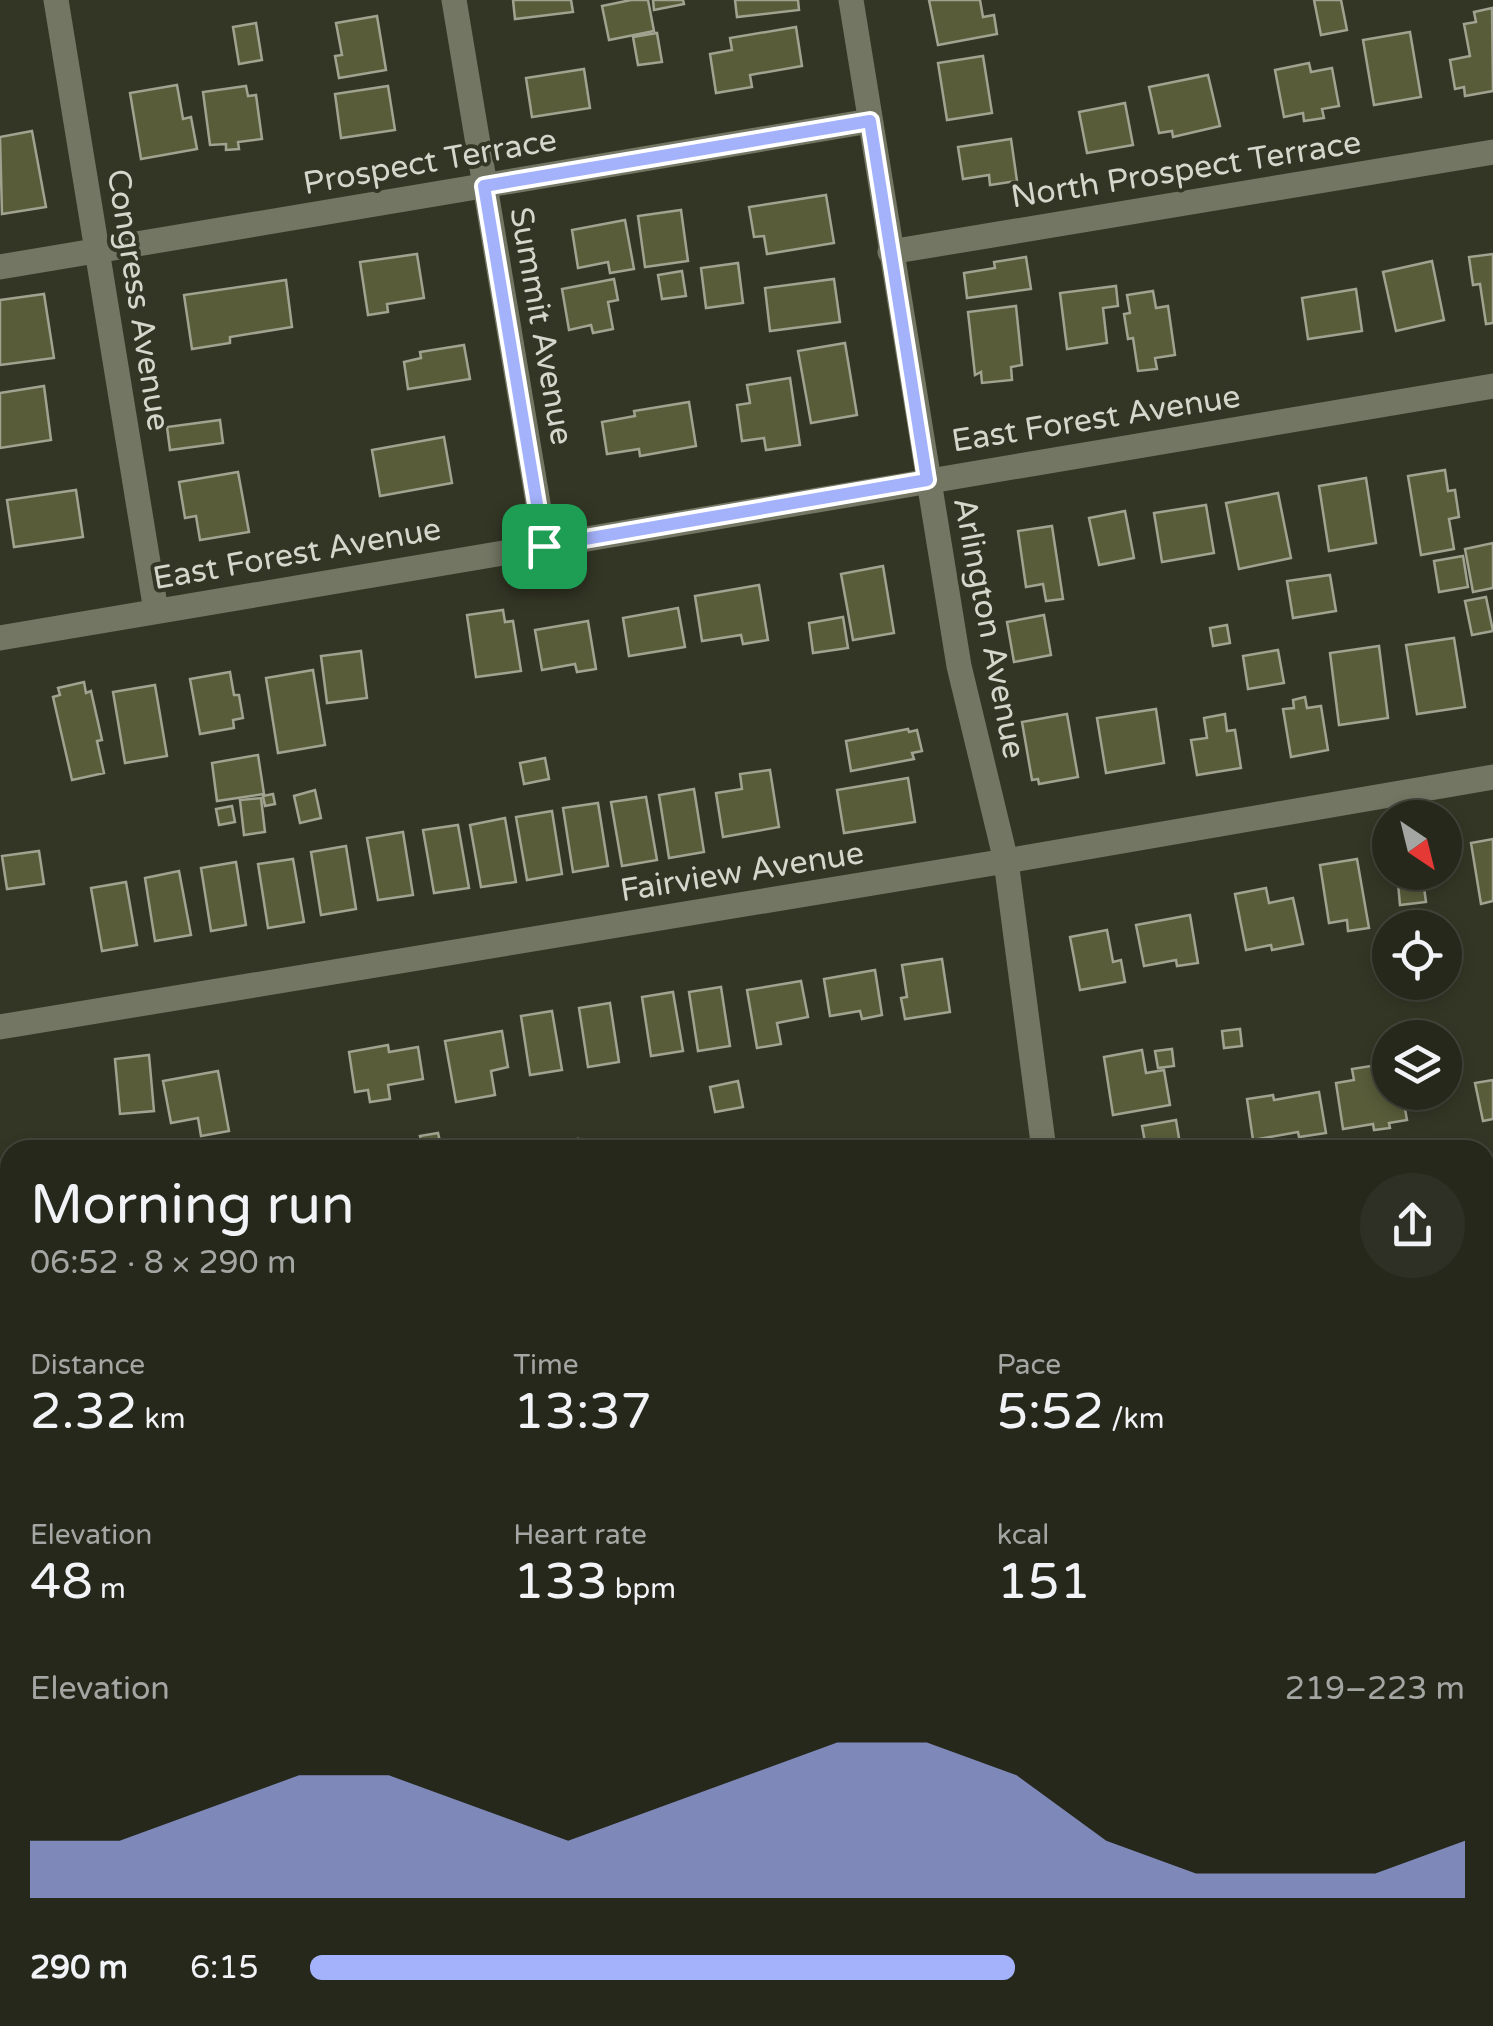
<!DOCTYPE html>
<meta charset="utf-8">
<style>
:root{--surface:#27281c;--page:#2f3025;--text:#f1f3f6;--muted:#a4a6a3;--line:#43443b;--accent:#a4b2fc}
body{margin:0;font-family:"Varela Round",sans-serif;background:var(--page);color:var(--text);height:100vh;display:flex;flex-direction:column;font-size:38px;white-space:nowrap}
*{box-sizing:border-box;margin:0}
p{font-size:32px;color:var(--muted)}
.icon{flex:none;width:55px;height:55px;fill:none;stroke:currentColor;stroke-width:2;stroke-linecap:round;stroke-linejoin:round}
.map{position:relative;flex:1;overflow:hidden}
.side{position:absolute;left:0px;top:1140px;width:1495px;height:888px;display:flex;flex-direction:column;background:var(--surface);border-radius:30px 30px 0 0;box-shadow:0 5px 15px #0003,0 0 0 2px var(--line)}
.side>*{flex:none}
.needle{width:65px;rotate:145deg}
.buttons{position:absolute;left:1372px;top:800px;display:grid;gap:20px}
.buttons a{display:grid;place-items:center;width:90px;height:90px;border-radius:50%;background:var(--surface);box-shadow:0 5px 15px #0003,0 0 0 2px var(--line);font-size:50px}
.pin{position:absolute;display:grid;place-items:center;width:85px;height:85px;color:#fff;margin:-42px;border-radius:20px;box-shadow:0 5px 15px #0006}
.round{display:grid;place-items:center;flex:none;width:105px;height:105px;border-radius:52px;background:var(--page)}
.summary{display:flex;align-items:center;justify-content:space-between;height:170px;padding:0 30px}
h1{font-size:55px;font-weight:600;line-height:75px}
.figures{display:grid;grid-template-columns:repeat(3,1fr);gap:15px;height:170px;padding:10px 30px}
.figures div{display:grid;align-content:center}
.figures b{font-size:50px;font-weight:600}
.figures small{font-size:28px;font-weight:400}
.figures p{font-size:28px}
.chart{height:280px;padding:20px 30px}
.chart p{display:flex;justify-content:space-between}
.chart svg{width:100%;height:180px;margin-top:10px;fill:var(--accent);opacity:.7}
ul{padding:0 30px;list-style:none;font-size:32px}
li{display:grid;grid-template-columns:160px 120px 1fr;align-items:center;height:75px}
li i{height:25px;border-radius:12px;background:var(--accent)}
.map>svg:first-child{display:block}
.green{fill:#545a72}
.building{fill:#585c39;stroke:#a0a390;stroke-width:2.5}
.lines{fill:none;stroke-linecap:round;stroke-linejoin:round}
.minor{stroke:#737663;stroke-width:25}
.tertiary{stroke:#737663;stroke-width:25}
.route-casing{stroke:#fff;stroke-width:20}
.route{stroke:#a4b2fc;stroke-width:12}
.labels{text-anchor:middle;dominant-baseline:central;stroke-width:8;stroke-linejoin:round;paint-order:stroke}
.street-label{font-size:32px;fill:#d5d6cc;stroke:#343625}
</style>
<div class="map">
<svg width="1493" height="2026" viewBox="0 0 1493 2026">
<rect width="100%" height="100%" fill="#343625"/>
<!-- green -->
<g class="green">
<path d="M1493,1554V1901L1485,1908V1555Z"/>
<path d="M0,1936L10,1973V2018L25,2026H0Z"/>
</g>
<!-- building -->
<g class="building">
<path d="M513,0H571L573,12L515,19Z"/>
<path d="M631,0H648L654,31L609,40L602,6Z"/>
<path d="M653,0H683L684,4L654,10Z"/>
<path d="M735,0H798L799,10L737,17Z"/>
<path d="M929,0H980L983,17L994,15L997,34L938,45Z"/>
<path d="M1314,0H1341L1347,30L1321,35Z"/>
<path d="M1492,8L1493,91L1465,96L1464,87L1455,89L1450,60L1470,56L1464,24L1476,22L1474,12Z"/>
<path d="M377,16L386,70L339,78L335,56L342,55L336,23Z"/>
<path d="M256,23L262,60L239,64L233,27Z"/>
<path d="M796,27L802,66L750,75L752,87L716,93L710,54L732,50L730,38Z"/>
<path d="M1410,32L1421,97L1374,105L1363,40Z"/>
<path d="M657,33L662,62L638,65L633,37Z"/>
<path d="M983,56L992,113L947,120L938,63Z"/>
<path d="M1309,63L1311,72L1332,68L1339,106L1322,109L1324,118L1304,121L1303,113L1284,117L1275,70Z"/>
<path d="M584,69L590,108L532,117L526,78Z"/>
<path d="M1208,75L1220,126L1173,137L1172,131L1159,133L1149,87Z"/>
<path d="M177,85L183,119L191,117L197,149L141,159L130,93Z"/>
<path d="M246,86L248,96L256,95L262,139L238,142L239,149L226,150V144L210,145L203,92Z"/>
<path d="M388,86L395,130L341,138L335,94Z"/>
<path d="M1125,103L1133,145L1087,153L1079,112Z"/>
<path d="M32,131L46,207L2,214L0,137Z"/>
<path d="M1011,139L1017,181L990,185L989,175L963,179L958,147Z"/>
<path d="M826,195L834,243L767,254L764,236L754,237L749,207Z"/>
<path d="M681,210L688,261L645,267L638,216Z"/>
<path d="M625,220L634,269L610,273L608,262L578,268L572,230Z"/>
<path d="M417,254L424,298L387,304L388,312L368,315L360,262Z"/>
<path d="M1493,254V323L1486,324L1480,284L1473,285L1469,257Z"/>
<path d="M1026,257L1031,289L967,298L964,273L995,268L994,262Z"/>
<path d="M1432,261L1444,320L1396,331L1383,272Z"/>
<path d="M738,263L743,303L706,308L701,268Z"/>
<path d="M682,271L686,296L662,299L658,275Z"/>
<path d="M614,279L618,300L608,302L613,329L593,333L591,325L569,330L562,289Z"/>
<path d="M834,279L840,322L770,331L765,288Z"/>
<path d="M286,280L292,327L230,337V343L192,349L184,295Z"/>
<path d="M1116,286L1118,306L1103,308L1107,343L1067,349L1060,293Z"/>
<path d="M1356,289L1362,331L1308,339L1302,298Z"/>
<path d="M1153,291L1156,308L1168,306L1175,355L1155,358L1157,369L1138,371L1133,338L1128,339L1124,314L1130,313L1127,295Z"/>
<path d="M44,294L54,358L0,365V300Z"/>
<path d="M1016,306L1022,365L1011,367L1012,380L982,383L981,372L975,375L968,312Z"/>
<path d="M845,343L857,415L811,423L798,351Z"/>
<path d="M464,345L470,379L408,389L404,362L421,358L420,352Z"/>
<path d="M790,378L800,445L766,450L764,438L742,441L737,405L750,403L747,385Z"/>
<path d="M44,386L51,440L0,448V393Z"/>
<path d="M689,402L696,446L640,456L639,449L607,454L602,422L635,416L634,411Z"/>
<path d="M220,420L223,443L170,450L167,427Z"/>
<path d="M444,437L452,483L380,496L372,450Z"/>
<path d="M1445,470L1448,491L1455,490L1459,517L1449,519L1454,549L1421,555L1408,476Z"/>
<path d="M238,472L249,532L200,540L196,516L185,518L179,482Z"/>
<path d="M1366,478L1376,543L1329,551L1319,486Z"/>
<path d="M76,490L83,537L14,547L7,500Z"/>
<path d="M1278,493L1291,558L1239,569L1226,503Z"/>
<path d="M1206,505L1214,553L1162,562L1154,513Z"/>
<path d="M1125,511L1134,558L1099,565L1089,518Z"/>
<path d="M1052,526L1063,599L1046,601L1043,584L1026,587L1018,531Z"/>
<path d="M1493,543V588L1473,592L1465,549Z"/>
<path d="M1463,556L1468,587L1439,592L1434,561Z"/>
<path d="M883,566L894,633L853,640L841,574Z"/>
<path d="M1330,575L1336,611L1293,618L1287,581Z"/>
<path d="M759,585L768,640L743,644L741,635L702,641L695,596Z"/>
<path d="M1486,597L1493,631L1472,635L1465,601Z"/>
<path d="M678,608L685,647L629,656L623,618Z"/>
<path d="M503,610L505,622L513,621L521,671L476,677L467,615Z"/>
<path d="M1044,615L1051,655L1014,662L1007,622Z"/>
<path d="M843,617L848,648L813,653L809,623Z"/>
<path d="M588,621L596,669L577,672L575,664L542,670L535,630Z"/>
<path d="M1227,625L1230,643L1213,646L1210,628Z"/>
<path d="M1454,638L1465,707L1417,714L1406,645Z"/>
<path d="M1379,646L1388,718L1339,725L1330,653Z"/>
<path d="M1278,650L1284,683L1248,689L1243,656Z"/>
<path d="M361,651L367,698L327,703L321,656Z"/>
<path d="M313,670L325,745L278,753L266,678Z"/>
<path d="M230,672L234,695H239L243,718L233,720L234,728L200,734L190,679Z"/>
<path d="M84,682L86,693L91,691L102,740L97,741L104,773L72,780L53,697L60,695L58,688Z"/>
<path d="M155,685L167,756L125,763L113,692Z"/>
<path d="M1305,697L1307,708L1321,706L1328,750L1291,757L1283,709L1294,708L1293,700Z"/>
<path d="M1156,709L1164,763L1106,773L1097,718Z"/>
<path d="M1067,714L1078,777L1039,784L1038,779L1032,780L1022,722Z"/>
<path d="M1225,714L1227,731L1235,730L1241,768L1197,775L1191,740L1207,738L1204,718Z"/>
<path d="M908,729L909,732L917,730L922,751L912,753L914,759L851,771L846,741Z"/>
<path d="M258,755L264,794L217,801L212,763Z"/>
<path d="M545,758L549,779L524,784L520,763Z"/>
<path d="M770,770L779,827L723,837L716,793L742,789L740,774Z"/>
<path d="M908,778L915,822L844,833L837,790Z"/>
<path d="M694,789L704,852L669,858L659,795Z"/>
<path d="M315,790L321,818L300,823L294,796Z"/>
<path d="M273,794L275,804L265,806L263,796Z"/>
<path d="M646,797L657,860L622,866L611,802Z"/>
<path d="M261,798L265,832L244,835L240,800Z"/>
<path d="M598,803L608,866L573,872L563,808Z"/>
<path d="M232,806L235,822L219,825L216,809Z"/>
<path d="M552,811L562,874L527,880L516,817Z"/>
<path d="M505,818L516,882L481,887L470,825Z"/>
<path d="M458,825L469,888L434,893L423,830Z"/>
<path d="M403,832L413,895L378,900L367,838Z"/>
<path d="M1493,839V901L1481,904L1471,843Z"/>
<path d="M346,846L356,909L321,915L311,852Z"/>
<path d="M39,851L44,884L7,889L2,856Z"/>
<path d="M293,859L304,922L268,928L258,864Z"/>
<path d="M1357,859L1369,928L1348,931L1347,920L1329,923L1320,865Z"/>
<path d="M236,862L246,925L211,931L201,868Z"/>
<path d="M179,871L191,935L155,941L145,878Z"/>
<path d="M1397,872H1422L1426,902L1400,905Z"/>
<path d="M126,882L137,945L102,951L91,888Z"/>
<path d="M1266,888L1269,903L1293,898L1303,944L1272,950L1271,945L1246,950L1235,894Z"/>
<path d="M1190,915L1198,963L1177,966L1176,960L1144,966L1136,925Z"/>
<path d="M1107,930L1113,962L1121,960L1125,982L1080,990L1070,937Z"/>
<path d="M942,959L950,1012L905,1019L901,998L907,997L902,965Z"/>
<path d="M875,970L882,1015L862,1019L860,1011L830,1016L824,979Z"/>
<path d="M801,981L808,1017L777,1023L781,1044L757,1048L747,990Z"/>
<path d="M721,987L730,1046L698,1051L689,992Z"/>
<path d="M673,992L683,1051L651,1056L642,997Z"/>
<path d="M610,1003L619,1062L588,1067L579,1008Z"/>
<path d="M552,1011L562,1070L530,1075L521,1016Z"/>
<path d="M1240,1029L1242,1046L1224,1048L1222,1031Z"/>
<path d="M502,1031L508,1067L491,1071L495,1095L456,1102L445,1041Z"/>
<path d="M388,1045L389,1052L418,1047L423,1079L388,1085L390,1099L370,1102L368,1090L355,1092L349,1052Z"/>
<path d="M1172,1049L1174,1066L1158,1068L1155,1051Z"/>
<path d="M1142,1050L1146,1073L1164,1070L1170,1105L1113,1115L1104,1057Z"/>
<path d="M149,1055L154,1111L120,1114L115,1059Z"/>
<path d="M1390,1063V1092H1402L1407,1120L1389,1123L1390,1128L1374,1130L1373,1124L1343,1129L1336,1083L1354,1080L1352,1069Z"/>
<path d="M218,1071L229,1131L201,1136L198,1118L171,1123L163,1081Z"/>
<path d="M1493,1080V1119L1483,1121L1475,1083Z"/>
<path d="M738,1081L743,1107L715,1112L710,1087Z"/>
<path d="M1319,1092L1326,1133L1299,1137L1298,1132L1253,1140L1247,1099L1273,1095L1274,1100Z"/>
<path d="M1176,1120L1181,1150H1123L1122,1146L1145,1142L1142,1126Z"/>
<path d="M438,1133L442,1150H423L420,1136Z"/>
<path d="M578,1139L579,1150H562L560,1142Z"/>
<path d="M1485,1272L1493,1312V1322L1485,1323Z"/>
<path d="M7,1324L10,1361L0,1363V1325Z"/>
<path d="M1493,1454V1496L1485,1498V1455Z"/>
<path d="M10,1496V1537L0,1539V1498Z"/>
<path d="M10,1557V1611L4,1613L0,1593V1559Z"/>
<path d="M1493,1985V2026H1487L1485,2012L1490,2011L1485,1987Z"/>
<path d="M784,2018H844L845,2023L785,2026Z"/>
<path d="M1181,2018H1227L1228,2026H1183Z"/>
<path d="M1326,2018H1358L1359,2026H1327Z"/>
<path d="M1462,2020L1463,2026H1425Z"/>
</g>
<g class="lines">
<!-- minor -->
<g class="minor">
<path d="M56,0L156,611"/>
<path d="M454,0L545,545"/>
<path d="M851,0L959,666L1006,861L1044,1150"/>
<path d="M890,252L1493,152"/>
<path d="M0,267L870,121"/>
<path d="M0,1027L1006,861L1493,777"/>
<path d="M1485,1180L1493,1179"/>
<path d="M0,1421L10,1419"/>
<path d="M1485,1555L1493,1554"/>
<path d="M0,1811L10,1809"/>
<path d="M0,1933L10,1973"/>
<path d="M21,2018L22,2020"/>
<path d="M1135,2018L1136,2026"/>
</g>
<!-- tertiary -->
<path class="tertiary" d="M0,638L1493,386"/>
</g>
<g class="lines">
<!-- route casing -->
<g class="route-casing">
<path id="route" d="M870,121L927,480L544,546L484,186Z"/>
</g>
<!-- route -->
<use href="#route" class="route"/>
</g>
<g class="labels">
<!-- street labels -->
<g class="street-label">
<text transform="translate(430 162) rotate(-10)">Prospect Terrace</text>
<text transform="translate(1186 170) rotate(-9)">North Prospect Terrace</text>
<text transform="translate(138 300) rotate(81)">Congress Avenue</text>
<text transform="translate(541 326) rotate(80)">Summit Avenue</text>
<text transform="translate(1096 419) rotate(-9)">East Forest Avenue</text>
<text transform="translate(297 554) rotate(-10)">East Forest Avenue</text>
<text transform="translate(989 628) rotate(79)">Arlington Avenue</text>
<text transform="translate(742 872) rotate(-9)">Fairview Avenue</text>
</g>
</g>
</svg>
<div class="buttons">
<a><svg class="needle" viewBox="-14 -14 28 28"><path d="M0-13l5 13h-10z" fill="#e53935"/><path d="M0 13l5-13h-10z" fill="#a4a6a3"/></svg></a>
<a><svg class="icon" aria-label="locate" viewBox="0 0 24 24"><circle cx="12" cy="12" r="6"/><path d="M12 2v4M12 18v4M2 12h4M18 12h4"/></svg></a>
<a><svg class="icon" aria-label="layers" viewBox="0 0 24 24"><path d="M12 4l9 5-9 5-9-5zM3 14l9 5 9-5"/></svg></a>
</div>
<div class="pin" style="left:544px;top:546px;background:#1e9e55"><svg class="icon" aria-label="arrive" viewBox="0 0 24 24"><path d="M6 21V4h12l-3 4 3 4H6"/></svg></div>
<section class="side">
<div class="summary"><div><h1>Morning run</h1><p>06:52 · 8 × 290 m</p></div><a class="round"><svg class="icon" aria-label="share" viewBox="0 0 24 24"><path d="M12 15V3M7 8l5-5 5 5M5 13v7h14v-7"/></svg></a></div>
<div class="figures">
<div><p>Distance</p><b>2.32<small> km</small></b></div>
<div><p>Time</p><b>13:37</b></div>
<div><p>Pace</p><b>5:52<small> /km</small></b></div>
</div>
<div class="figures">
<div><p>Elevation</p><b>48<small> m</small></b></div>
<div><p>Heart rate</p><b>133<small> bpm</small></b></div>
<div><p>kcal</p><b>151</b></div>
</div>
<div class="chart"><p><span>Elevation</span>219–223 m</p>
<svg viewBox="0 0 160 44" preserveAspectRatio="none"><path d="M0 44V30L10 30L20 22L30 14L40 14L50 22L60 30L70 22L80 14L90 6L100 6L110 14L120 30L130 38L140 38L150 38L160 30V44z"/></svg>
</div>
<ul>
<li><b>290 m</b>6:15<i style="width:61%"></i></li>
</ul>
</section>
</div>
